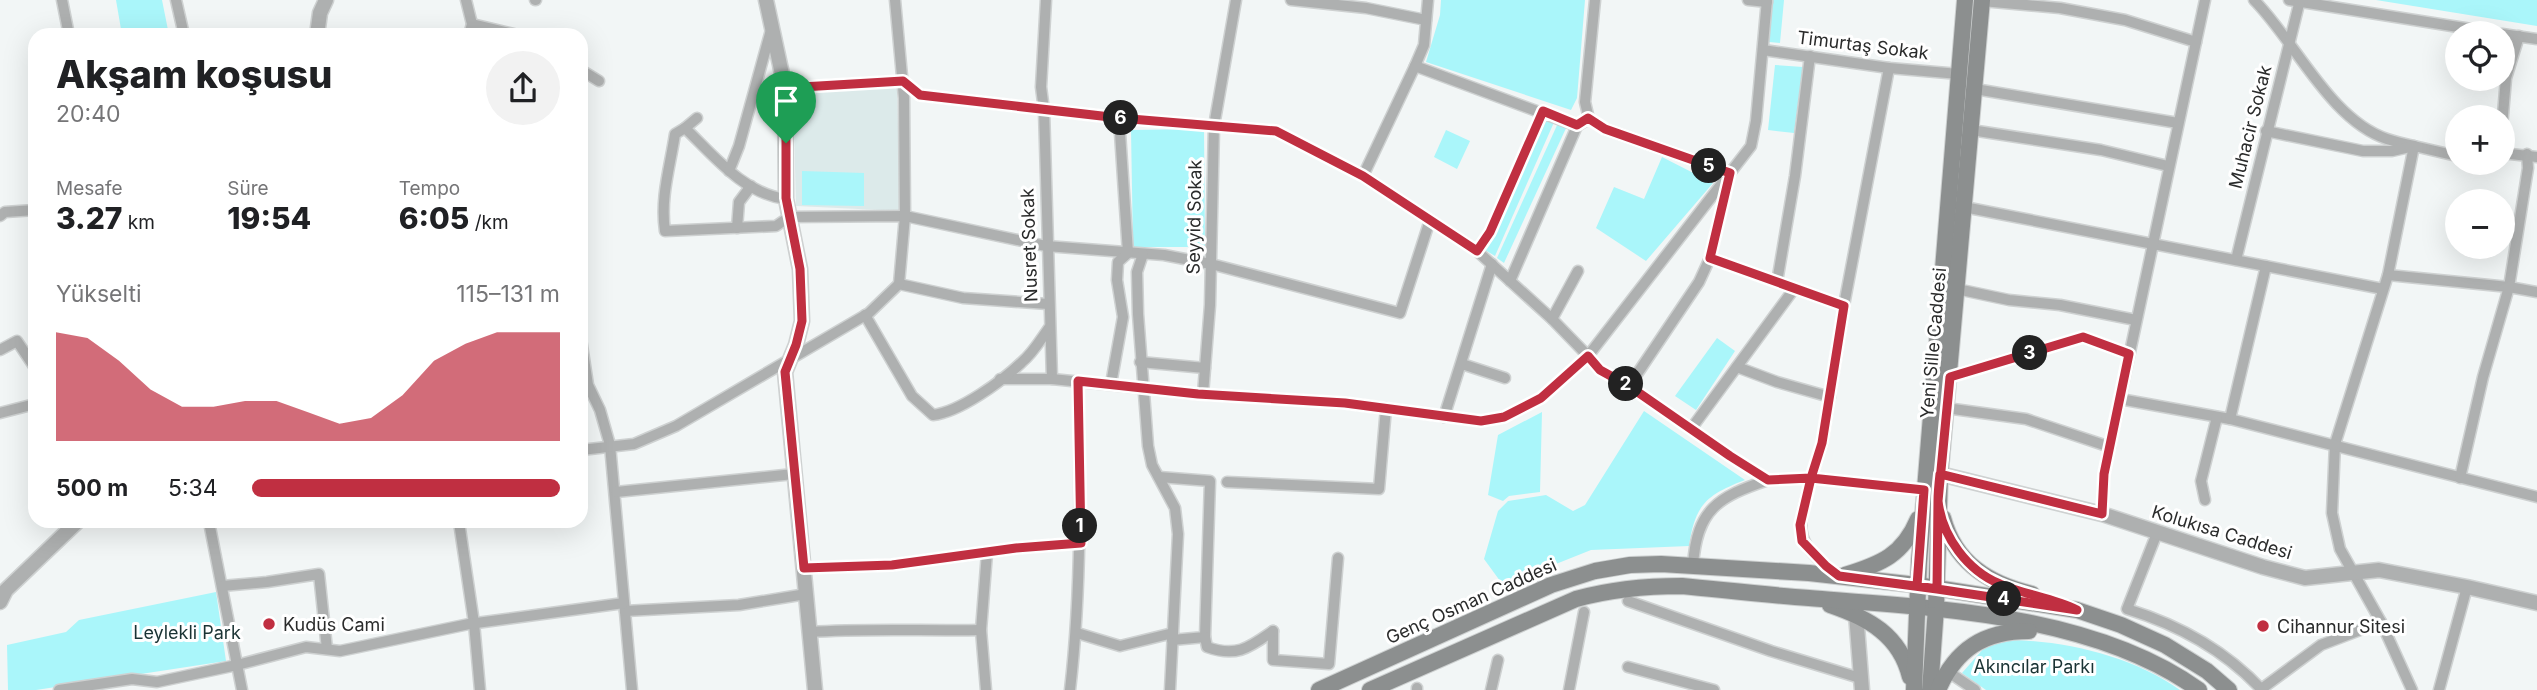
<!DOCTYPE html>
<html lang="tr">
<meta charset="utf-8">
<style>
:root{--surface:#fff;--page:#f2f2f2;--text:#202124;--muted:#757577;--accent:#c02f41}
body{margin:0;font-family:Inter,sans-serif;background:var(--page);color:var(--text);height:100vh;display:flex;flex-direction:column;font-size:26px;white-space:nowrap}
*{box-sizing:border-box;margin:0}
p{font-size:23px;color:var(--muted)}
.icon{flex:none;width:38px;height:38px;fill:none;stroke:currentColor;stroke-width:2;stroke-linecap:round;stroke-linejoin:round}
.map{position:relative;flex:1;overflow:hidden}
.side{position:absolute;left:28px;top:28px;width:560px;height:500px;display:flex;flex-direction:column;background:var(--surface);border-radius:21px;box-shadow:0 7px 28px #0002}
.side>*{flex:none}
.controls{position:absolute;left:2445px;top:21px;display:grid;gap:14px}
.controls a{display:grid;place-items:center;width:70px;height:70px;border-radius:50%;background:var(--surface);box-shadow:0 7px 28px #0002;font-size:35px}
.pin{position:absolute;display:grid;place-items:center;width:60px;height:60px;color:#fff;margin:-72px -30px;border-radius:50% 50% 50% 0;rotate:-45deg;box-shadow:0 0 7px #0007}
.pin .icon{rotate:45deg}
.km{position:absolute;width:35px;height:35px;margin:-18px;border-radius:50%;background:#222;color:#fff;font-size:19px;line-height:35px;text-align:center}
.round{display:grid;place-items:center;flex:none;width:74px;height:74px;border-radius:37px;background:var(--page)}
.summary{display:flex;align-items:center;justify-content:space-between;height:119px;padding:0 28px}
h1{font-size:38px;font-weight:800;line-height:52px}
.stats{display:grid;grid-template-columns:repeat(3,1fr);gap:10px;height:119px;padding:7px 28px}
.stats div{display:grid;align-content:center}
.stats b{font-size:30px;font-weight:800}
.stats small{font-size:19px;font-weight:400}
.stats p{font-size:19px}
.chart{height:196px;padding:14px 28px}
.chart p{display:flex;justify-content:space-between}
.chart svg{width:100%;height:126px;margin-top:7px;fill:var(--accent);opacity:.7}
ul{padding:0 28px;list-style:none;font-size:23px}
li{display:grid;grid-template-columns:112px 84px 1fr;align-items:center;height:52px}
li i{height:18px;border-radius:9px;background:var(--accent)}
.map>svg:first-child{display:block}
.built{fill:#dceaea}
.green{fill:#aaf6fa}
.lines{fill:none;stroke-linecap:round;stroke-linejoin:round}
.minor-casing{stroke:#ced1d1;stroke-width:13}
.tertiary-casing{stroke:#ced1d1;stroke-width:17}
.secondary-casing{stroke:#ced1d1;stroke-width:18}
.minor{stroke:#aeb0b0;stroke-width:10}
.tertiary{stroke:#aeb0b0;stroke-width:14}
.secondary{stroke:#8c8f8f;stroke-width:16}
.route-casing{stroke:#fff;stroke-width:14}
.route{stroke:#c02f41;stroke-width:9}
.poi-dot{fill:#c02f41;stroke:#fff;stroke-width:2.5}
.labels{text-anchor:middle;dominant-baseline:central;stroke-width:6;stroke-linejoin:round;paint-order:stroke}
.street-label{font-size:18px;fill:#2a2b2b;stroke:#fff}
.poi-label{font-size:18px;fill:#2a2b2b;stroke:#fff;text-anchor:start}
.park-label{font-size:18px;fill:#1a3334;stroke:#fff}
</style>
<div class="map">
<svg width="2537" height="690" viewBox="0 0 2537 690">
<rect width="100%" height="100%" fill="#f2f6f6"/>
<!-- built -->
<path class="built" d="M897,86L900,211L796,206L793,92Z"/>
<!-- green -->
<g class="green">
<path d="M116,0H162L169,35H122Z"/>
<path d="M1441,0H1585L1577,98L1571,110L1426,62L1440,15Z"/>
<path d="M1772,0H1784L1780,43L1769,42Z"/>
<path d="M2376,0H2537V26Z"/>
<path d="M1775,65L1803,67L1794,133L1768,130Z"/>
<path d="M1545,116L1555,120L1495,256L1485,250Z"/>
<path d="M1558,123L1567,126L1504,263L1497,258Z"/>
<path d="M1204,129L1205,247H1133L1131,130Z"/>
<path d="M1446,130L1470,141L1457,169L1434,157Z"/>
<path d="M1662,157L1713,183L1646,261L1596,228L1614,187L1644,199Z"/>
<path d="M802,171L864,173V206L802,205Z"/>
<path d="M1717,338L1735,351L1696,410L1675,396Z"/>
<path d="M1644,411L1745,480C1706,495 1695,505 1689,546L1591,550L1503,585L1484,559L1498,511L1508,501L1546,495L1573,511L1585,505Z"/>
<path d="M1542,412L1540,492L1509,496L1503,501L1488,495L1498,435Z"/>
<path d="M216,592L226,661L36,690H8L7,645L66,632L79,620Z"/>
<path d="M2005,640C2063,640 2132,656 2180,690H1986L1962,673L1984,648Z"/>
</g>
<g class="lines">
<!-- minor casing -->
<g class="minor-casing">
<g id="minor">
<path d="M62,0L69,35"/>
<path d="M176,0L184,35"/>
<path d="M466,0L472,24L469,35"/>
<path d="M535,0H536"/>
<path d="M1046,0L1041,87L1044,110L1052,379"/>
<path d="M1291,0L1366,8L1426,20"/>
<path d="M1595,0L1585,102L1589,119L1605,129L1730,173L1710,258L1777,282L1795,176L1810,56"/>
<path d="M1748,0L1767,2"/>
<path d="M1767,0L1756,121L1751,146L1588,356L1600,370L1629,386L1730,456L1768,480L1811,478L1822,444L1845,300L1889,68"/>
<path d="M2254,0C2295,41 2330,120 2387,139C2396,142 2405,144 2414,146L2388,275L2335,444L2332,513L2340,549L2381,622L2412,690"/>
<path d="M2289,0L2496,33"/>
<path d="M1982,1L2060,8L2125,20L2196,42"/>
<path d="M472,24L518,35"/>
<path d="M2502,34L2537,39"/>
<path d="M1763,50L1889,68L1959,74"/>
<path d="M1415,66L1424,45L1428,0"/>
<path d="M581,70L599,81"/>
<path d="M785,88L903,81L920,95L1119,118L1276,131L1363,176L1477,251L1552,319L1588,356L1541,398L1504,417L1481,421L1345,403L1198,394L1052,379H1000"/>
<path d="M1975,89L2178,123"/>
<path d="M697,118L685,128L675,134C670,167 660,198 665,231L776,226L789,217L905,216L1046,246L1164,255L1211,264L1400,313L1430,220"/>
<path d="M2502,127L2506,78L2519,36"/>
<path d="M685,128C714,156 744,194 786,199"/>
<path d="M1971,130L2101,150L2168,166"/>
<path d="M2266,131L2363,151H2392L2414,146L2457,156"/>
<path d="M2502,153L2537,157"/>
<path d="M729,171L739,146L771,30"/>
<path d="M1363,176L1415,66L1577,126L1589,119"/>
<path d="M1964,207L2383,289"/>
<path d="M0,216L5,212L35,210"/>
<path d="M737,228L739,202L751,186"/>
<path d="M1477,251L1490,232L1543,112"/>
<path d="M1143,254L1137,272L1138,314L1148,446L1152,465L1175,508L1178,534L1170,690"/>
<path d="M2236,260L2300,0"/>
<path d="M2388,275L2509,287L2537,292"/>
<path d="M1510,281L1577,126"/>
<path d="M1777,282L1844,306"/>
<path d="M899,284L963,298L1048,304"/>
<path d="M1957,289L2009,300L2060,305L2136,320"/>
<path d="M865,315L912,396L933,415C960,412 1002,381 1022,362C1033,353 1041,339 1049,328"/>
<path d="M1552,319L1578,271"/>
<path d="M581,339L588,385L600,410L610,445L632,690"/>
<path d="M0,350L17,341L35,368"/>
<path d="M1140,362L1205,368"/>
<path d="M1462,364L1505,378"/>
<path d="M1737,367L1777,382L1830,397"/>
<path d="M1949,377L2083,337L2129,354"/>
<path d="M1111,384L1123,317L1117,280L1118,262L1128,253L1119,118"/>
<path d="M1629,386L1699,282L1710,258"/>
<path d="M1203,394L1210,305L1214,126L1236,0"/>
<path d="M2120,399L2230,419L2537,497"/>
<path d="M1946,408L2026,419L2110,447"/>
<path d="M0,413L35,404"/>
<path d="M1444,417L1492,264"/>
<path d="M2230,419L2266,266"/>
<path d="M1691,429L1794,289"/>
<path d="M581,450L634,444L676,426L869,313L899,284L905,216L904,98L895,0"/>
<path d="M1159,477L1210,481L1205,637L1172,640"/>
<path d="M2460,478L2483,377L2509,287L2528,168L2527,154"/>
<path d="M1227,482L1379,489L1386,408"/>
<path d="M616,492L794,474"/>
<path d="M2205,500L2201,481L2217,417"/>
<path d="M2102,514L2104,474L2205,0"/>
<path d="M209,522L242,690"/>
<path d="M459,522L474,623L480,690"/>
<path d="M2157,533L2127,609C2179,625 2225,650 2262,690"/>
<path d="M1693,565C1697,509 1718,497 1768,480"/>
<path d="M804,568L892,565L1016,548L1081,543"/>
<path d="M1837,575C1791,538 1798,532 1811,478L1924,490"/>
<path d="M222,586L267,582L319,574L327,649"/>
<path d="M1628,601L1771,651L1860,678"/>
<path d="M625,611L739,605L806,594"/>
<path d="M1273,631V660L1329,664L1338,558"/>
<path d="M810,632C867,628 924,631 981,630"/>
<path d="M1077,633L1120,646L1173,633"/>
<path d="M1205,637L1207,647C1237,658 1250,647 1273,631"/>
<path d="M1628,667L1714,690"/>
<path d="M1947,671L1975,690"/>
<path d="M59,690L132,679L157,682L237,665L306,647L340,651L469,624L624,603"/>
<path d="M986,690L981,630L987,553"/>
<path d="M1070,690C1082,587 1080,485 1078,381"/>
<path d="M1417,690V688"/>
<path d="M1491,690L1498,660"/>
<path d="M1569,690L1584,612"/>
<path d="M2260,690L2321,645L2381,622"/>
<path d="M2439,690L2467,587"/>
</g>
</g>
<!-- tertiary casing -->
<g class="tertiary-casing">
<g id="tertiary">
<path d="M766,0L785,88L786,199L800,269L802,321L796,345L785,372L815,690"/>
<path d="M317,35L320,13L326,0"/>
<path d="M1940,474L2102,514L2263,567L2305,578L2379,570L2467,587L2537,603"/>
<path d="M0,602L6,590L77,522"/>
<path d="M1856,614L1862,690"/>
</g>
</g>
<!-- secondary casing -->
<g class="secondary-casing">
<g id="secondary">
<path d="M1943,518C1955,563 1989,584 2032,594"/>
<path d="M1845,575C1881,564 1903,555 1918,519"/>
<path d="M1830,605C1868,618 1900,635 1910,677"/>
<path d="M1319,690L1551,585L1595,571L1630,565L1661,564L1809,573L1917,585L2077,610L2121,625L2165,645L2207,671L2229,690"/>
<path d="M1370,690L1576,599C1612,589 1645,586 1682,586C1724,590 1767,595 1809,598C1935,608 2093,614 2199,690"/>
<path d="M1914,690L1919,563L1965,0"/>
<path d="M1930,690L1936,608L1940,474L1982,0"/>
<path d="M1938,690C1956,649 1984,631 2029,631"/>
</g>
</g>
<!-- minor -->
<use href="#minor" class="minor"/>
<!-- tertiary -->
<use href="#tertiary" class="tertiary"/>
<!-- secondary -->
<use href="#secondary" class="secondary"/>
</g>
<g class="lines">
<!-- route casing -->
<g class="route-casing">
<path id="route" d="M786,143V198L800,269L802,321L796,345L785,372L804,568L892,565L1016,548L1081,543L1078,381L1198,394L1345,403L1481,421L1504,417L1541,398L1588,356L1600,370L1629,386L1730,456L1768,480L1811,478L1800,525L1802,541L1826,566L1839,576L1937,589L1938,501L1950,377L2083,337L2129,354L2104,474L2102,514L1940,474C1939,483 1938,493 1938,501C1942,537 1968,571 2000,584C2025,595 2053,598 2077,610L1917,586L1924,490L1811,478L1822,443L1844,306L1710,258L1730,173L1605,129L1588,118L1577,125L1543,111L1490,232L1477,251L1363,176L1276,131L1119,118L920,95L903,81L785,88L786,143"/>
</g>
<!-- route -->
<use href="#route" class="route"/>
</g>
<!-- markers -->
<g class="poi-dot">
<circle cx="269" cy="624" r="7"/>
<circle cx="2263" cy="626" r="7"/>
</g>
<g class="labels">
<!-- street labels -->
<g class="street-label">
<text transform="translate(1863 45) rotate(7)">Timurtaş Sokak</text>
<text transform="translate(2250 127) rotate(-76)">Muhacir Sokak</text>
<text transform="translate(1194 217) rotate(-89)">Seyyid Sokak</text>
<text transform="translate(1029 245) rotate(-92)">Nusret Sokak</text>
<text transform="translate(1933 343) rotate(-85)">Yeni Sille Caddesi</text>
<text transform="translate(2222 532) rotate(17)">Kolukısa Caddesi</text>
<text transform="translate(1471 601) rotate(-24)">Genç Osman Caddesi</text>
</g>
<!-- poi labels -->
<g class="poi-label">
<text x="283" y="624">Kudüs Cami</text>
<text x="2277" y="626">Cihannur Sitesi</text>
</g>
<!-- park labels -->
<g class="park-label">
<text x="187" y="632">Leylekli Park</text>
<text x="2034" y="666">Akıncılar Parkı</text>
</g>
</g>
</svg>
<div class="controls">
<a><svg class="icon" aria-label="locate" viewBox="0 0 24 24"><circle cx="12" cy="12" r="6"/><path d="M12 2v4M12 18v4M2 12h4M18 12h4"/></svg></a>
<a>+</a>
<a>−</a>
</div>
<div class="pin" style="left:786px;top:143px;background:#1e9e55"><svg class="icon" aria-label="arrive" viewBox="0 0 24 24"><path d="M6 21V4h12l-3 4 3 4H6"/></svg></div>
<b class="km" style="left:1080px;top:526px">1</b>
<b class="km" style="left:1626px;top:384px">2</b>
<b class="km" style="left:2030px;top:353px">3</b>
<b class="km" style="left:2004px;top:599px">4</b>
<b class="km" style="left:1709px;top:166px">5</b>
<b class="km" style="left:1121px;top:118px">6</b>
<section class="side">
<div class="summary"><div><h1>Akşam koşusu</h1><p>20:40</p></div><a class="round"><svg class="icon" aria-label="share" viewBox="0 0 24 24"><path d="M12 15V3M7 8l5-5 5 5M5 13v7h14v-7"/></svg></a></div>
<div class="stats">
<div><p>Mesafe</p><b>3.27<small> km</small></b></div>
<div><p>Süre</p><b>19:54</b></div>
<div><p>Tempo</p><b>6:05<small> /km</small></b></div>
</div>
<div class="chart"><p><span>Yükselti</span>115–131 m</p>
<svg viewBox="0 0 160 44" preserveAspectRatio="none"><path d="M0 44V6L10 8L20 16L30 26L40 32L50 32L60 30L70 30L80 34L90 38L100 36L110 28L120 16L130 10L140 6L150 6L160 6V44z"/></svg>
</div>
<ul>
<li><b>500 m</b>5:34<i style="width:100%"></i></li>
</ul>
</section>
</div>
